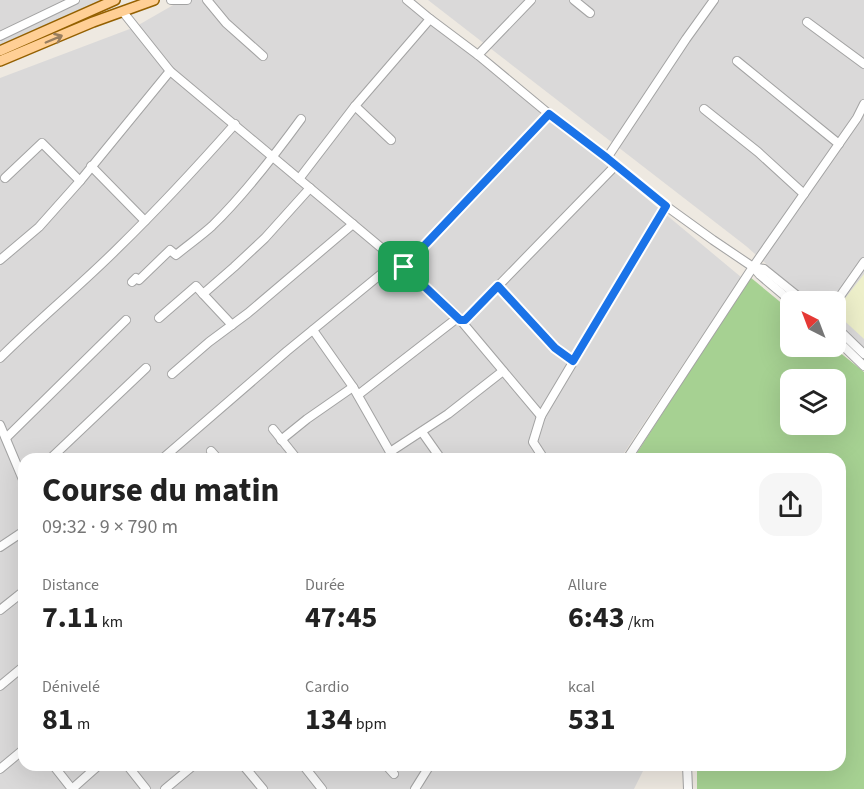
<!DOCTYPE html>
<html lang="fr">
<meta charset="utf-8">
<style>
:root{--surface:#fff;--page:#f6f6f6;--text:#222;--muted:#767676}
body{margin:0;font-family:"Source Sans 3",sans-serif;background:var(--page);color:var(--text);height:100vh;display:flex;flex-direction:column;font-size:22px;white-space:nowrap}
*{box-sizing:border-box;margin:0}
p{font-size:20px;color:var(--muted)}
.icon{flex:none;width:33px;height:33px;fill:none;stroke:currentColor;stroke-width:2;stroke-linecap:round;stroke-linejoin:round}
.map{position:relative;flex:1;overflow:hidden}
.details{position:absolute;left:18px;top:453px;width:828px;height:318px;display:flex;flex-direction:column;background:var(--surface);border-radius:18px;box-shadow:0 6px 24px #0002}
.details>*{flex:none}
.needle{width:39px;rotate:318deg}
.fabs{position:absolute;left:780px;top:291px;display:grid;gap:12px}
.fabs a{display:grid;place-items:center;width:66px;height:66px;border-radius:12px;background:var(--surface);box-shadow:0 6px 24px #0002;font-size:30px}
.pin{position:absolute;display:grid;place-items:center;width:51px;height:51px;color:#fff;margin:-26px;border-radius:12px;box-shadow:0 3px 9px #0006}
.round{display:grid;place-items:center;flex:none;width:63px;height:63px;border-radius:18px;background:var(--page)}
.headline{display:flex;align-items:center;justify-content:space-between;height:102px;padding:0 24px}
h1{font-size:33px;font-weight:700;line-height:45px}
.metrics{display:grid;grid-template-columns:repeat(3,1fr);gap:9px;height:102px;padding:6px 24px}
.metrics div{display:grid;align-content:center}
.metrics b{font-size:30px;font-weight:700}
.metrics small{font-size:16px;font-weight:400}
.metrics p{font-size:16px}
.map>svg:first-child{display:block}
.residential{fill:#dad9d9}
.farmland{fill:#edefca}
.forest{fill:#a6d192;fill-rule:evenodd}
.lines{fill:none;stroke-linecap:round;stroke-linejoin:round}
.minor-casing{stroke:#a3a3a3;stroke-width:10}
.major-casing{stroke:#946000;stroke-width:12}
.minor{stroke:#fff;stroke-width:8}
.major{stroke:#ffcf95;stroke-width:9}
.oneway{stroke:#997e5f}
.route-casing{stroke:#fff;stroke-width:12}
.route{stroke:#1a73e8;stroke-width:8}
</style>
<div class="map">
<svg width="864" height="789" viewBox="0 0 864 789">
<rect width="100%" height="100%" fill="#eee9e1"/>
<!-- residential -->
<g class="residential">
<path d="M0,0H115L0,51Z"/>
<path d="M182,0H408L741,277L620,459H24V765H646L634,789H0V78L135,27Z"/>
<path d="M428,0H864V351L836,326V302L808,301L746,246Z"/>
</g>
<!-- farmland -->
<path class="farmland" d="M864,274V339L836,313V310Z"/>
<!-- forest -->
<path class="forest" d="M750,277L790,310V346L833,347L864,372V789H697V765H840V459H633ZM790,380H836V424H790Z"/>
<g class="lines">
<!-- minor casing -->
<g class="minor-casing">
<g id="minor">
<path d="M171,0H187"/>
<path d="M207,0L226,23L263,56"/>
<path d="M407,0L430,19L478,55L549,114L607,158L666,206L713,240L753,267L760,275L792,302"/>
<path d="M574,0L590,13"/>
<path d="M123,12L170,71L397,261L457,316L541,416"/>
<path d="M807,22L864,64"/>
<path d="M0,36L75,0"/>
<path d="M478,55L531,0"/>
<path d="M737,61L839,144"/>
<path d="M355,106L391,140"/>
<path d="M704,109L758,152L804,194"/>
<path d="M607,158L686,39L714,0"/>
<path d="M91,166L145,221"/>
<path d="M5,178L42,143L80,181"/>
<path d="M299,179L355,106L430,19"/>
<path d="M0,260L39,227L80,181L170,71"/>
<path d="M404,267L549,114"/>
<path d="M753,267L764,269L805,302"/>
<path d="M132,282L136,278L139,280L170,250L176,255C188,245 201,236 212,226C245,194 274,156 301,119"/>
<path d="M498,286L555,348L573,361"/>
<path d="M203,294L232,325"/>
<path d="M836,302L864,262"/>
<path d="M159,318L196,286L203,294L234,267L265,238L310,188"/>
<path d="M836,327L864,354"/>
<path d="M313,330L353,387L394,459"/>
<path d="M836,339L864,366"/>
<path d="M0,358C38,320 80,286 118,248C159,208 197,167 235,124"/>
<path d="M172,374L209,342L248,313L353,224"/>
<path d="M358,395L456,319L465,320L616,165"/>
<path d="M0,425L24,482"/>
<path d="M273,429L297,459"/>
<path d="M422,432L441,459"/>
<path d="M6,438L126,320"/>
<path d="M281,440L307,419L353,387"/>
<path d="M211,451L218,459"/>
<path d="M390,452L448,414L503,371"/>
<path d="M50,459L146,368"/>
<path d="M162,459L287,351L397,261"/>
<path d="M544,459L533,442L541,416L666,206"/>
<path d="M627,459L753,267L857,118L864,104"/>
<path d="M0,547L24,531"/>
<path d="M0,610L24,591"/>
<path d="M0,686L24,666"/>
<path d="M53,765L72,789"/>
<path d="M127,765L146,789"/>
<path d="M243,765L263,789"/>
<path d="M303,765L322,789"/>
<path d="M386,765L394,774"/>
<path d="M687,765L688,789"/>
<path d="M0,769L24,749"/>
<path d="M72,789L99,765"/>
<path d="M165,789L194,765"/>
<path d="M415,789L430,765"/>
</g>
</g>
<!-- major casing -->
<g class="major-casing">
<g id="major">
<path d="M0,51L115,0"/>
<path d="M0,61L93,22L154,0"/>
</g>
</g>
<!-- minor -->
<use href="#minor" class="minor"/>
<!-- major -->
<use href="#major" class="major"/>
</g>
<!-- one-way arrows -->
<defs><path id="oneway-shaft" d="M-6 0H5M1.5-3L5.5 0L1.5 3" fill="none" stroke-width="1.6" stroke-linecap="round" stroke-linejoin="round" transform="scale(1.5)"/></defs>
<use class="oneway" href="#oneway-shaft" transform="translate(54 39) rotate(-23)"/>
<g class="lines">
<!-- route casing -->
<g class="route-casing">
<path id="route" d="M549,114L607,158L666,206L573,361L555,348L498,286L465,320H460L404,267Z"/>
</g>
<!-- route -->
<use href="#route" class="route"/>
</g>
</svg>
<div class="fabs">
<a><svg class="needle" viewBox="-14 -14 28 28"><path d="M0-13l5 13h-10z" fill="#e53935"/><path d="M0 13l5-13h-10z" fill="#767676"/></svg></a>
<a><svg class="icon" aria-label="layers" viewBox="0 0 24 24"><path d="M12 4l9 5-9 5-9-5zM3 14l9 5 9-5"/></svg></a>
</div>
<div class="pin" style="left:404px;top:267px;background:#1e9e55"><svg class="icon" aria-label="arrive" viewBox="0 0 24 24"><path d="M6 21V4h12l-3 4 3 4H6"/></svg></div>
<section class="details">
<div class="headline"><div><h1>Course du matin</h1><p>09:32 · 9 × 790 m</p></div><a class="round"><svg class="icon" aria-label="share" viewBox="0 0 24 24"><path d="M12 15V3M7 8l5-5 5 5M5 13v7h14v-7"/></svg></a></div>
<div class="metrics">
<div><p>Distance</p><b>7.11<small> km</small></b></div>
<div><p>Durée</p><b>47:45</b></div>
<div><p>Allure</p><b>6:43<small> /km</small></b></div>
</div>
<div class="metrics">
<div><p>Dénivelé</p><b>81<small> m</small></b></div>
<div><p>Cardio</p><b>134<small> bpm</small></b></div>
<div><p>kcal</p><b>531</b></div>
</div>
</section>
</div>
